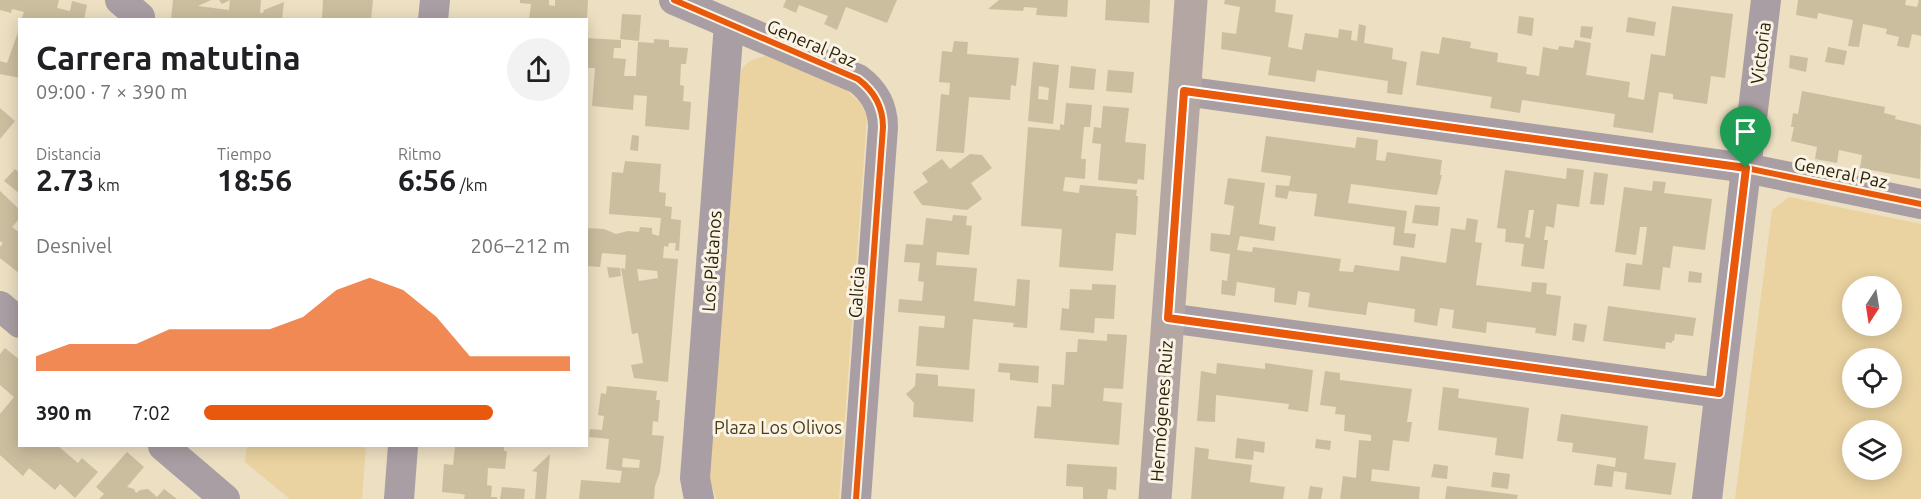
<!DOCTYPE html>
<html lang="es">
<meta charset="utf-8">
<style>
:root{--surface:#fff;--page:#f2f2f2;--text:#202124;--muted:#757577;--accent:#ea580c}
body{margin:0;font-family:Ubuntu,sans-serif;background:var(--page);color:var(--text);height:100vh;display:flex;flex-direction:column;font-size:22px;white-space:nowrap}
*{box-sizing:border-box;margin:0}
p{font-size:20px;color:var(--muted)}
.icon{flex:none;width:33px;height:33px;fill:none;stroke:currentColor;stroke-width:2;stroke-linecap:round;stroke-linejoin:round}
.map{position:relative;flex:1;overflow:hidden}
.side{position:absolute;left:18px;top:18px;width:570px;height:429px;display:flex;flex-direction:column;background:var(--surface);border-radius:0px;box-shadow:0 3px 15px #0003}
.side>*{flex:none}
.needle{width:39px;rotate:192deg}
.fabs{position:absolute;left:1842px;top:276px;display:grid;gap:12px}
.fabs a{display:grid;place-items:center;width:60px;height:60px;border-radius:50%;background:var(--surface);box-shadow:0 3px 15px #0003;font-size:30px}
.pin{position:absolute;display:grid;place-items:center;width:51px;height:51px;color:#fff;margin:-62px -26px;border-radius:50% 50% 50% 0;rotate:-45deg;box-shadow:0 0 6px #0007}
.pin .icon{rotate:45deg}
.round{display:grid;place-items:center;flex:none;width:63px;height:63px;border-radius:32px;background:var(--page)}
.overview{display:flex;align-items:center;justify-content:space-between;height:102px;padding:0 18px}
h1{font-size:33px;font-weight:600;line-height:45px}
.stats{display:grid;grid-template-columns:repeat(3,1fr);gap:9px;height:102px;padding:6px 18px}
.stats div{display:grid;align-content:center}
.stats b{font-size:30px;font-weight:600}
.stats small{font-size:16px;font-weight:400}
.stats p{font-size:16px}
.chart{height:168px;padding:12px 18px}
.chart p{display:flex;justify-content:space-between}
.chart svg{width:100%;height:108px;margin-top:6px;fill:var(--accent);opacity:.7}
ul{padding:0 18px;list-style:none;font-size:20px}
li{display:grid;grid-template-columns:96px 72px 1fr;align-items:center;height:45px}
li i{height:15px;border-radius:8px;background:var(--accent)}
.map>svg:first-child{display:block}
.green{fill:#ead3a1;fill-rule:evenodd}
.building{fill:#cbbe9f;fill-rule:evenodd}
.lines{fill:none;stroke-linecap:round;stroke-linejoin:round}
.street{stroke:#a99ea3;stroke-width:30}
.secondary{stroke:#b3a6a3;stroke-width:33}
.cycleway-casing{stroke:#faf4e7;stroke-width:10}
.cycleway{stroke:#e8590c;stroke-width:6}
.route-casing{stroke:#fff;stroke-width:12}
.route{stroke:#ea580c;stroke-width:8}
.labels{text-anchor:middle;dominant-baseline:central;stroke-width:6;stroke-linejoin:round;paint-order:stroke}
.street-label{font-size:18px;fill:#2d2206;stroke:#faf4e7}
.park-label{font-size:18px;fill:#4d3d15;stroke:#faf4e7}
</style>
<div class="map">
<svg width="1921" height="499" viewBox="0 0 1921 499">
<rect width="100%" height="100%" fill="#ecdfc2"/>
<!-- green -->
<g class="green">
<path d="M768,56L844,88L860,102L867,117L839,499H716L708,472L741,70C748,60 756,57 768,56Z"/>
<path d="M1789,197L1921,224V499H1735L1772,210ZM1892,286V326H1852V286ZM1852,358H1892V398H1852ZM1852,430H1892V470H1852Z"/>
<path d="M247,446H366L362,499H290L245,462Z"/>
</g>
<!-- building -->
<g class="building">
<path d="M0,0H59L57,8L70,11L72,1L87,5L84,20H21L24,12L12,9L11,13L0,10Z"/>
<path d="M173,0H211L198,6L229,10L230,0L222,4L219,0H261L260,13H263L264,10L284,2L282,20H171Z"/>
<path d="M323,0H373L371,20L322,19Z"/>
<path d="M520,0H549V5L555,6V0H588L587,20H529L531,4L520,3Z"/>
<path d="M786,0H897L887,23L846,7L837,30L824,24L828,16L799,5L796,13L783,7Z"/>
<path d="M999,0H1068L1067,17L1036,15L1037,8L1024,7L1023,11L988,9Z"/>
<path d="M1106,0H1150L1149,23L1105,20Z"/>
<path d="M1225,0H1276L1275,12L1293,15L1288,47L1302,50L1305,33L1338,38L1339,29L1352,31L1351,40L1357,41L1359,24L1366,26L1364,43L1393,48L1392,59L1407,62L1402,95L1387,93L1388,81L1317,70L1315,82L1268,75L1271,57L1221,49L1222,32L1236,34L1240,7L1224,4Z"/>
<path d="M1798,0H1906L1905,5L1917,7L1919,0H1921V36L1912,34L1909,48L1897,46L1899,37L1886,34L1887,29L1863,24L1859,47L1848,46L1853,20L1818,13L1817,19L1796,15Z"/>
<path d="M1672,6L1733,14L1725,78L1711,76L1707,104L1673,99V94L1659,92L1653,133L1613,127L1615,114L1522,100L1520,113L1490,108L1492,97L1416,85L1421,51L1439,54L1442,37L1471,42L1470,48L1498,53L1497,62L1527,67L1526,74L1539,76L1543,47L1558,50L1559,46L1573,48L1575,40L1591,43L1586,75L1630,82L1628,97L1644,100L1651,54L1665,56Z"/>
<path d="M622,14L641,15L639,41L620,39Z"/>
<path d="M1519,16L1534,18L1532,36L1517,33Z"/>
<path d="M1628,17L1656,22L1654,36L1626,32Z"/>
<path d="M1581,26L1593,27L1591,39L1580,37Z"/>
<path d="M20,27V78L0,74V61L7,63Z"/>
<path d="M586,38L621,40V48H614L613,58L626,59L624,76H636L638,42L654,43V39L669,40V47L688,48L686,64H681L680,85L684,86L683,101L691,102L689,130L645,126L647,96L634,95L633,110L592,106L595,68H586Z"/>
<path d="M954,41L968,42L967,54L1019,58L1016,86L1011,85L1010,100L969,97L964,153L936,151L941,94L949,95L950,83L939,82L942,51L952,52Z"/>
<path d="M1828,47L1847,51L1844,65L1825,62Z"/>
<path d="M1790,55L1808,58L1806,72L1789,68Z"/>
<path d="M1033,62L1059,65L1053,124L1028,121ZM1039,86L1049,88L1048,100L1038,99Z"/>
<path d="M1071,66L1096,69L1094,90L1069,88Z"/>
<path d="M1108,70L1134,72L1132,93L1106,91Z"/>
<path d="M1802,91L1885,107L1884,113L1896,116L1895,119L1921,125L1920,179L1860,168L1862,155L1839,150L1837,163L1815,159L1817,147L1791,141L1794,127H1791L1793,113L1798,114Z"/>
<path d="M1066,103L1092,105L1090,127H1084L1081,159H1086L1085,179L1065,177L1063,191L1079,193L1080,185L1137,190L1136,196H1138L1136,235L1116,233L1113,271L1059,267L1062,229L1021,226L1028,127L1060,130V124L1064,125Z"/>
<path d="M1103,106L1129,108L1125,142L1146,144L1144,180L1138,179L1137,184L1098,180L1101,144L1092,143L1094,127L1101,128Z"/>
<path d="M0,108L15,121L0,139Z"/>
<path d="M632,135L639,136L638,151L630,150Z"/>
<path d="M1266,136L1355,148L1357,137L1378,140L1376,160L1385,161L1387,152L1442,160L1440,175H1442L1437,195L1351,184L1348,203L1407,211L1404,233L1416,234L1414,248L1393,245L1395,227L1314,216L1317,194L1289,191L1287,199L1275,197L1276,185L1289,186L1291,176L1261,172Z"/>
<path d="M970,154L982,155L992,168L971,183L982,199L967,210L922,205L913,192L928,182L922,173L942,159L950,169Z"/>
<path d="M625,161L661,164L659,192L666,193L665,206L672,207L671,219L681,220L679,251L675,250L676,243H669L668,247L664,246L663,258L678,259L668,382L634,378L631,365L643,363L638,333L632,334L621,268L625,269L626,255L602,253L600,267L586,266V228L604,229L616,234L628,231L639,232L640,227L652,228V234L659,236L661,218L609,214L612,172L623,173ZM637,269L657,271L658,278L639,281Z"/>
<path d="M1567,168L1584,170L1579,207L1557,204L1554,228L1546,226L1544,240H1548L1544,269L1521,266L1524,244L1505,242L1506,229L1497,228L1505,170L1566,179ZM1529,210H1534L1530,238L1525,237Z"/>
<path d="M15,169L20,173V194L4,181Z"/>
<path d="M1594,172L1608,174L1604,205L1590,204Z"/>
<path d="M1228,178L1265,183L1259,224L1276,227L1274,241L1240,236L1237,250L1252,252L1253,247L1341,259L1339,271L1353,272L1355,265L1399,271L1401,256L1446,263L1451,228L1465,230L1467,218L1478,220L1475,242L1482,243L1476,285L1531,292L1532,282L1547,283L1546,294L1561,296L1556,336L1535,333L1536,328L1487,322L1486,333L1452,328L1454,310L1440,308L1437,326L1414,322L1415,309L1368,302L1366,315L1334,311L1308,307L1310,293L1298,291L1296,305L1274,302L1275,288L1237,282L1235,296L1221,294L1222,280L1227,281L1230,254L1210,251L1211,233L1230,235L1234,206L1224,204Z"/>
<path d="M1653,181L1666,182L1664,193L1712,199L1705,250L1673,246L1670,268L1663,267L1660,290L1623,286L1626,263L1642,265L1647,227H1640L1636,255L1615,252L1624,187L1652,191Z"/>
<path d="M0,191L20,210V218L12,227L20,233V274L0,258V247L3,243L0,241Z"/>
<path d="M1415,205L1440,207L1438,226L1412,223Z"/>
<path d="M953,215L967,216L966,225L972,226L969,255L937,252L936,265L977,268L974,301L1015,306L1017,279L1030,280L1027,328L1013,327L1014,323L973,319L969,370L916,366L919,326L944,328L945,316L898,312L899,299L922,301L924,282L918,281L920,263L904,262L906,244L923,245L926,218L952,221Z"/>
<path d="M607,267L620,268L621,276L609,278Z"/>
<path d="M1689,271L1702,273L1701,283L1688,282Z"/>
<path d="M1092,284L1116,285L1114,319L1095,318L1094,333L1060,330L1062,308L1069,309L1070,289L1092,290Z"/>
<path d="M1608,306L1696,318L1693,336L1675,334L1674,341H1672V343L1666,342L1665,349L1603,341Z"/>
<path d="M1574,323L1587,325L1584,342L1572,340Z"/>
<path d="M1107,334L1127,335L1123,389L1104,388L1103,401L1122,403L1119,445L1034,438L1037,406L1051,407L1052,384L1064,385L1066,352H1077L1078,339L1107,341Z"/>
<path d="M5,348L20,360V446H58L78,463L82,458L98,472L75,498L60,484L55,490L29,468L23,476L0,455V414L14,397L0,385V354Z"/>
<path d="M999,363L1039,366L1038,383L1010,380V373L998,372Z"/>
<path d="M1217,363L1265,369V363L1313,370L1308,412L1288,409L1289,404L1216,395L1215,422L1197,421L1201,371L1216,374Z"/>
<path d="M1325,371L1340,373V380L1412,389L1407,422H1412L1409,442L1393,440L1389,471L1372,469L1371,481L1420,487L1419,499H1340L1343,476L1356,478L1359,440L1371,441V435L1344,431L1345,415L1335,414L1336,407L1320,405Z"/>
<path d="M916,373L938,375V386L975,389L973,422L913,417L914,403L906,394L915,386Z"/>
<path d="M607,386L657,391L656,400H660L658,422L653,421L652,435L664,436L660,472L655,486L654,499H579L581,480L620,483L622,471L606,469L609,439L589,437L590,429L602,430L604,416L598,415L601,393L606,394ZM623,458L640,460L639,468L622,467Z"/>
<path d="M1443,387L1459,389L1458,398L1529,408L1523,459L1495,455L1497,438L1438,430Z"/>
<path d="M1561,414L1648,426L1644,459L1676,463L1671,495L1625,489L1627,473L1614,471L1612,487L1594,485L1597,464L1615,467L1616,458L1572,452L1573,443L1557,441Z"/>
<path d="M1237,438L1265,442L1264,453L1254,451L1253,460L1235,458Z"/>
<path d="M1316,439L1331,441L1330,450L1315,448Z"/>
<path d="M455,446H504V451H507L505,469L488,468L487,485L492,486L491,497H497V499H464L465,495L461,494L442,492L444,464L453,465Z"/>
<path d="M1195,447L1209,449L1208,459L1252,465L1250,482L1285,487L1283,499H1191Z"/>
<path d="M127,452L144,467L127,487L134,489L136,493L140,490L148,489L157,497L164,489L177,499H99L104,494L96,487Z"/>
<path d="M550,454L546,499H535L537,472L532,471Z"/>
<path d="M1067,464L1117,467L1116,490L1108,489L1107,499H1083V487L1066,486Z"/>
<path d="M1434,464L1448,466L1447,479L1431,477Z"/>
<path d="M1493,472L1510,474L1508,489L1491,487Z"/>
<path d="M1310,486L1323,488L1321,499H1308Z"/>
<path d="M1447,486L1518,495L1517,499H1445Z"/>
<path d="M502,487L525,489L524,499H500Z"/>
</g>
<g class="lines">
<!-- street -->
<g class="street">
<path d="M120,0L140,17"/>
<path d="M674,0L858,79C874,91 883,106 883,127L856,499"/>
<path d="M433,20L435,0"/>
<path d="M1184,91L1746,168L1921,204"/>
<path d="M0,306L20,323"/>
<path d="M1168,318L1719,393"/>
<path d="M163,446L225,499"/>
<path d="M399,499L403,446"/>
<path d="M699,499L695,478L729,24"/>
<path d="M1707,499L1766,0"/>
</g>
<!-- secondary -->
<path class="secondary" d="M1155,499L1191,0"/>
<!-- cycleway casing -->
<g class="cycleway-casing">
<g id="cycleway">
<path d="M674,0L858,79C874,91 883,106 883,127L856,499"/>
<path d="M1184,91L1746,168L1921,204"/>
</g>
</g>
<!-- cycleway -->
<use href="#cycleway" class="cycleway"/>
</g>
<g class="lines">
<!-- route casing -->
<g class="route-casing">
<path id="route" d="M1184,91L1746,168L1719,393L1168,318Z"/>
</g>
<!-- route -->
<use href="#route" class="route"/>
</g>
<g class="labels">
<!-- street labels -->
<g class="street-label">
<text transform="translate(812 43) rotate(23)">General Paz</text>
<text transform="translate(1760 53) rotate(-83)">Victoria</text>
<text transform="translate(1841 172) rotate(12)">General Paz</text>
<text transform="translate(711 261) rotate(-86)">Los Plátanos</text>
<text transform="translate(856 292) rotate(-86)">Galicia</text>
<text transform="translate(1161 411) rotate(-86)">Hermógenes Ruiz</text>
</g>
<!-- park labels -->
<g class="park-label">
<text x="778" y="427">Plaza Los Olivos</text>
</g>
</g>
</svg>
<div class="fabs">
<a><svg class="needle" viewBox="-14 -14 28 28"><path d="M0-13l5 13h-10z" fill="#e53935"/><path d="M0 13l5-13h-10z" fill="#757577"/></svg></a>
<a><svg class="icon" aria-label="locate" viewBox="0 0 24 24"><circle cx="12" cy="12" r="6"/><path d="M12 2v4M12 18v4M2 12h4M18 12h4"/></svg></a>
<a><svg class="icon" aria-label="layers" viewBox="0 0 24 24"><path d="M12 4l9 5-9 5-9-5zM3 14l9 5 9-5"/></svg></a>
</div>
<div class="pin" style="left:1746px;top:168px;background:#1e9e55"><svg class="icon" aria-label="arrive" viewBox="0 0 24 24"><path d="M6 21V4h12l-3 4 3 4H6"/></svg></div>
<section class="side">
<div class="overview"><div><h1>Carrera matutina</h1><p>09:00 · 7 × 390 m</p></div><a class="round"><svg class="icon" aria-label="share" viewBox="0 0 24 24"><path d="M12 15V3M7 8l5-5 5 5M5 13v7h14v-7"/></svg></a></div>
<div class="stats">
<div><p>Distancia</p><b>2.73<small> km</small></b></div>
<div><p>Tiempo</p><b>18:56</b></div>
<div><p>Ritmo</p><b>6:56<small> /km</small></b></div>
</div>
<div class="chart"><p><span>Desnivel</span>206–212 m</p>
<svg viewBox="0 0 160 44" preserveAspectRatio="none"><path d="M0 44V38L10 33L20 33L30 33L40 27L50 27L60 27L70 27L80 22L90 11L100 6L110 11L120 22L130 38L140 38L150 38L160 38V44z"/></svg>
</div>
<ul>
<li><b>390 m</b>7:02<i style="width:79%"></i></li>
</ul>
</section>
</div>
